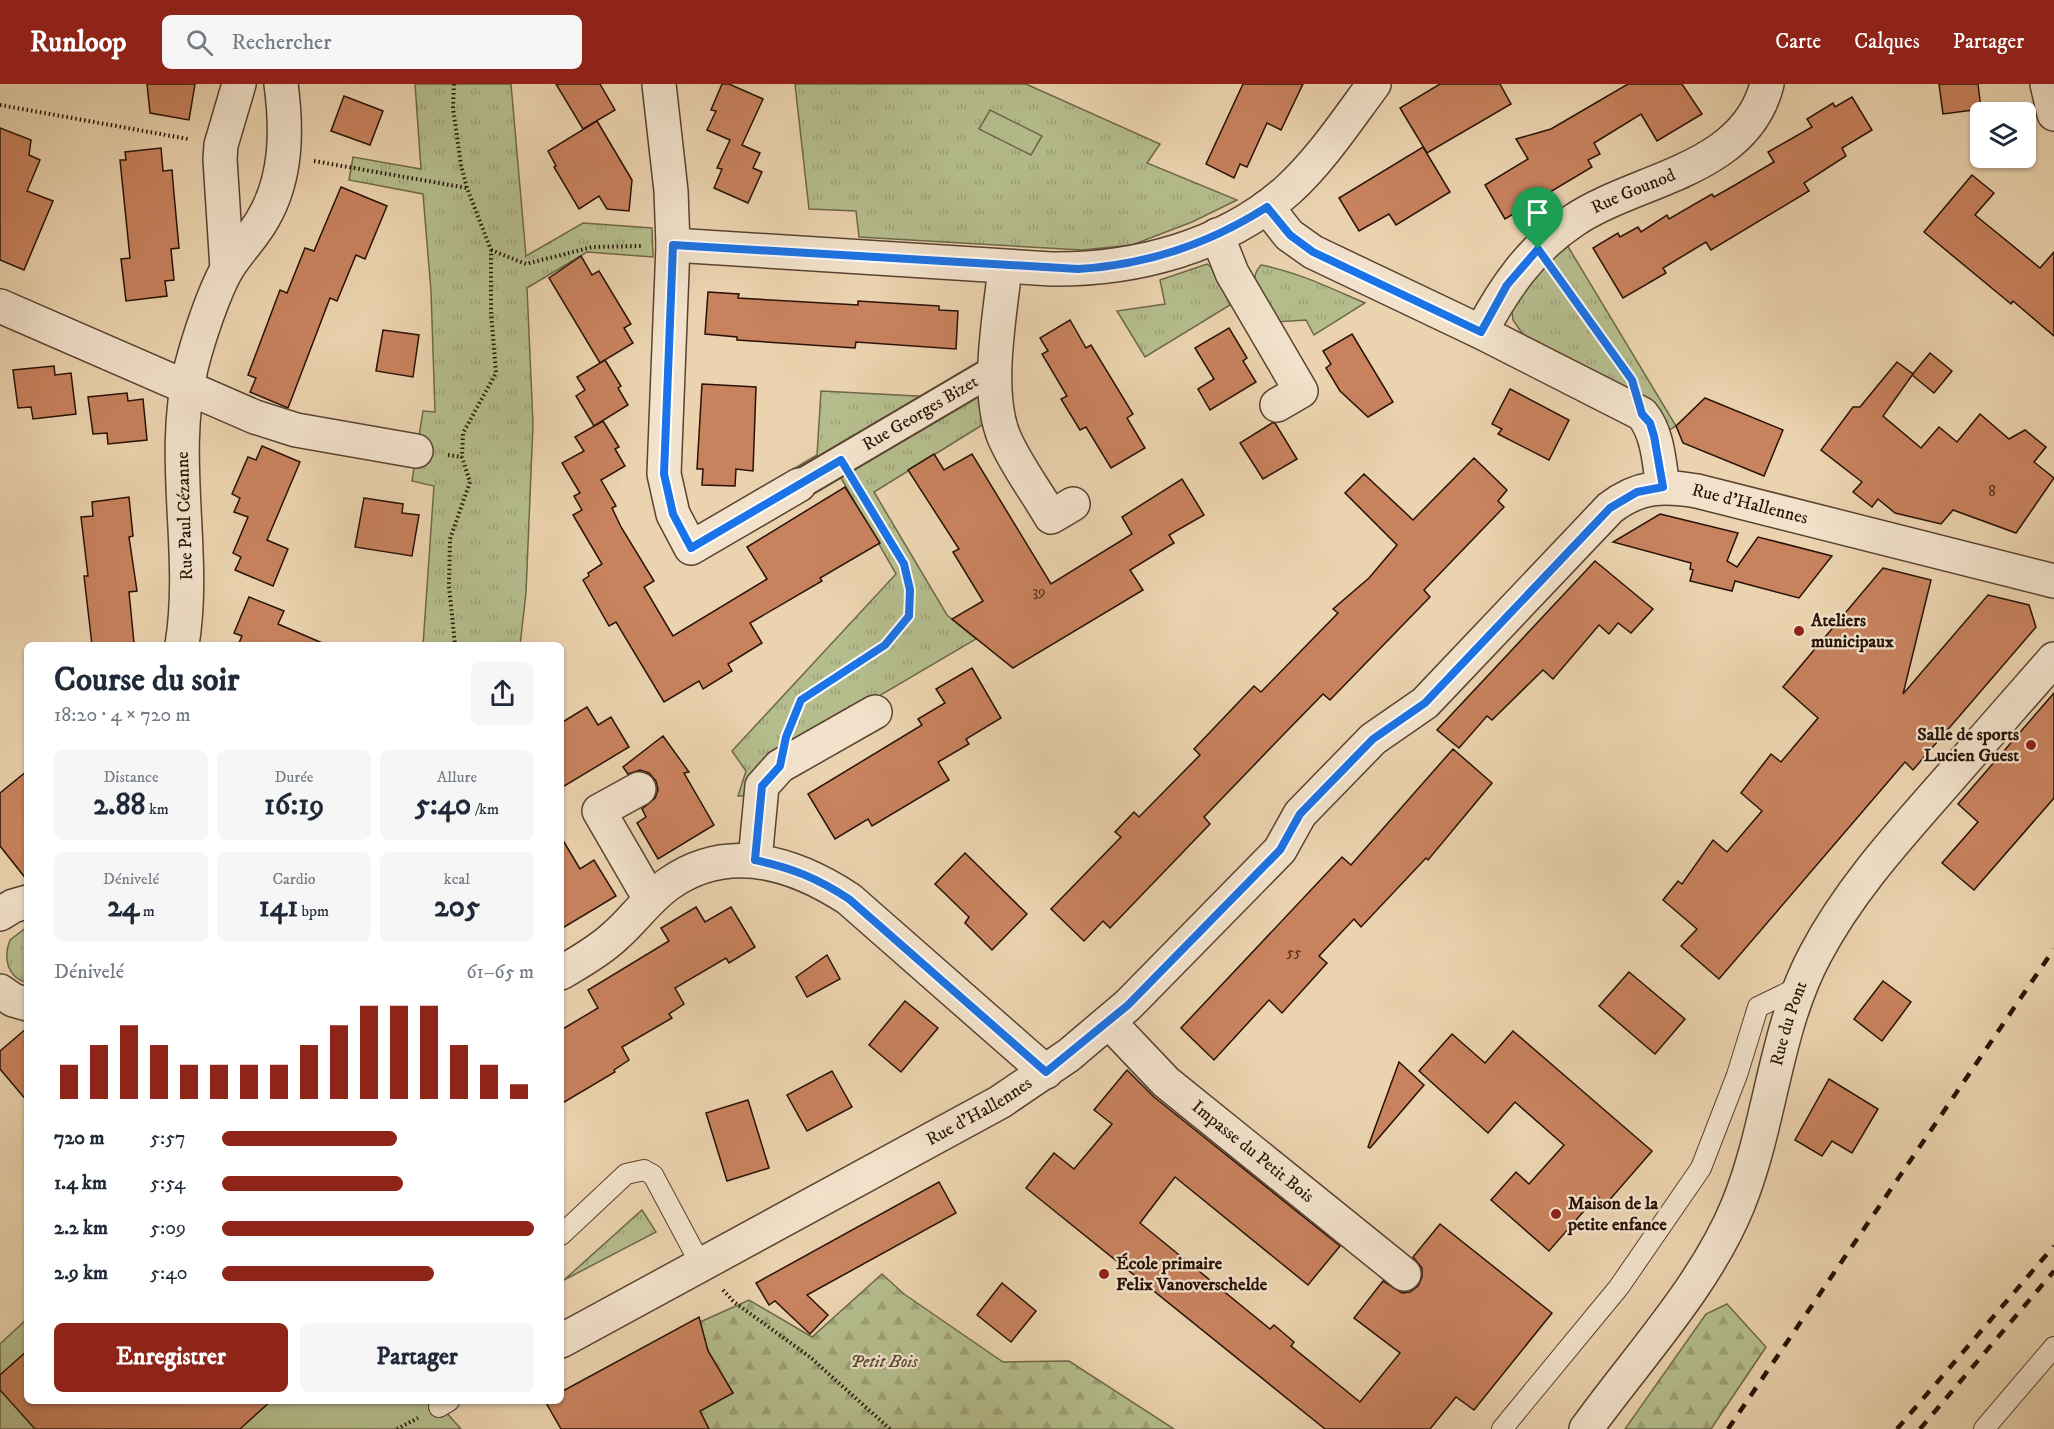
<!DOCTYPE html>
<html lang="fr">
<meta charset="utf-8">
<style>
:root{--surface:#fff;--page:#f6f6f7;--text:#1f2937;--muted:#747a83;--accent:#8f2418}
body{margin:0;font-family:"IM FELL DW Pica",serif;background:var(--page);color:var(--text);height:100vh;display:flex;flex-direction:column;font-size:22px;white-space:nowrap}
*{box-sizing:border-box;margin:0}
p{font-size:20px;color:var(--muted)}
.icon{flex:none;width:33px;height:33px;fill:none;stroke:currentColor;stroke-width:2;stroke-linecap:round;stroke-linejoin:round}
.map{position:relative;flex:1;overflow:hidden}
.sheet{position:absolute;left:24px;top:558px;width:540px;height:762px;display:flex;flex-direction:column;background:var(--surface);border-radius:9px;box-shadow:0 2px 4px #0004}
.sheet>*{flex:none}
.fabs{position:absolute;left:1970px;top:18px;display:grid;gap:12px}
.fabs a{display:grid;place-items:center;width:66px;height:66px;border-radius:9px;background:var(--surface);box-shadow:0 2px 4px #0004;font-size:30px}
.pin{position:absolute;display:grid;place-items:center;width:51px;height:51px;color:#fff;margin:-62px -26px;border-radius:50% 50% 50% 0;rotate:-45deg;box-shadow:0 0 6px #0007}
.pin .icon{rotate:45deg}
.round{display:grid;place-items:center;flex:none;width:63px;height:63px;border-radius:9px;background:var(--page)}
.headline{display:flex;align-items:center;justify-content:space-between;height:102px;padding:0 30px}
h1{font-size:33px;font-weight:800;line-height:45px}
.stats{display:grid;grid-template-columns:repeat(3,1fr);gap:9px;height:102px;padding:6px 30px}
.stats div{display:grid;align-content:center;border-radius:9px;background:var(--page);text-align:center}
.stats b{font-size:30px;font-weight:800}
.stats small{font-size:16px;font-weight:400}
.stats p{font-size:16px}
.chart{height:168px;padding:12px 30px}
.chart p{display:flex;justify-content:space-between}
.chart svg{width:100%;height:108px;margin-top:6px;stroke:var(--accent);stroke-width:6}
.primary-button{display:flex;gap:12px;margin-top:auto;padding:12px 30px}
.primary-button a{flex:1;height:69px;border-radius:9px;background:var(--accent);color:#fff;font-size:24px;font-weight:800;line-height:69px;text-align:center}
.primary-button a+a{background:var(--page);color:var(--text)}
ul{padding:0 30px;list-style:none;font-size:20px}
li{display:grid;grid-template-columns:96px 72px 1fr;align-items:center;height:45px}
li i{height:15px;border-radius:8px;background:var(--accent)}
header{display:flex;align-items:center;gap:36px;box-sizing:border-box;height:84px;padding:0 30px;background:var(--accent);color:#fff}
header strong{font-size:28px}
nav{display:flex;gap:33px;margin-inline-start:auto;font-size:21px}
.search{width:420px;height:54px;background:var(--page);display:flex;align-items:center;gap:15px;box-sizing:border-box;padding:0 21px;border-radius:9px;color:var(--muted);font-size:22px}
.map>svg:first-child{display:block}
.grass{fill:url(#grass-tufts);stroke:#6e684a;stroke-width:1.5}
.forest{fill:url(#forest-firs);stroke:#6e684a;stroke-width:1.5}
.garden{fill:#b5bd8d;stroke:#6e684a;stroke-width:1.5}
.building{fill:#c8825e;stroke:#281207;stroke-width:1.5}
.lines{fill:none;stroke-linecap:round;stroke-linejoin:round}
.service-casing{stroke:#594231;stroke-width:22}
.pedestrian-casing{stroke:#594231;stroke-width:32}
.minor-casing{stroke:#594231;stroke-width:36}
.tertiary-casing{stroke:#594231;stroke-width:36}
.path{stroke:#281207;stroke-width:4;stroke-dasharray:1.5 3;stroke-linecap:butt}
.service{stroke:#f2e2cb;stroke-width:20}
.pedestrian{stroke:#f2e2cb;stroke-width:28}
.minor{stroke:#f2e2cb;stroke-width:33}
.tertiary{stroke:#f2e2cb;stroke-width:33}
.rail{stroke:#281207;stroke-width:4.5;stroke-dasharray:10 10;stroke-linecap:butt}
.route-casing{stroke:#fff;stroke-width:12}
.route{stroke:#1a73e8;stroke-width:8}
.poi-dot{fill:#8f2418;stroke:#f2e2cb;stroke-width:2}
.labels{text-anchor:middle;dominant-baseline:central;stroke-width:4.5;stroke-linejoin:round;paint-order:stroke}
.number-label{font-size:15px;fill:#502e1d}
.street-label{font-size:18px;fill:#281207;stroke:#f2e2cb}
.poi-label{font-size:18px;font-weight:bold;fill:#281207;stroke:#f2e2cb;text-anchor:start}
.park-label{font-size:18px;font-style:italic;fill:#52452f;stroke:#f2e2cb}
</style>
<header>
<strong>Runloop</strong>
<div class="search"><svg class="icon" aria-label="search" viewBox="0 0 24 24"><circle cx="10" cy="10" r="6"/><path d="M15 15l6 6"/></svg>Rechercher</div>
<nav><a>Carte</a><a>Calques</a><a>Partager</a></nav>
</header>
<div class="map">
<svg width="2054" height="1345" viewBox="0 0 2054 1345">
<defs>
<pattern id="grass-tufts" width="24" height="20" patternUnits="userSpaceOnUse" patternTransform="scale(1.5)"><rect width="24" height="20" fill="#b5bd8d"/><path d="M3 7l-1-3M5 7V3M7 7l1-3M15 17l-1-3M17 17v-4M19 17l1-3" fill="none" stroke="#9ca178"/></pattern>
<pattern id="forest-firs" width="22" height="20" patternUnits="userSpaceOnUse" patternTransform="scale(1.5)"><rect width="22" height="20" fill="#b5bd8d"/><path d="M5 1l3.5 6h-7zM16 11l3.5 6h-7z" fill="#9ca178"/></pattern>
</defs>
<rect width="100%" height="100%" fill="#ebd3af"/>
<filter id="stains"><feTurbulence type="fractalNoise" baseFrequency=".00333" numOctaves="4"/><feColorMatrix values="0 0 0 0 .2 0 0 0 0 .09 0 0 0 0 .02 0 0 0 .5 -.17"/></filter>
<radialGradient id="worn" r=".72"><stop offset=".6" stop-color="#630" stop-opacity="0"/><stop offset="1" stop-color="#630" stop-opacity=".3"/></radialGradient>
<!-- grass -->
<g class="grass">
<path d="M415,0H511L526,172L583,139L652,144L653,173L587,168L527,204L533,340L526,509L520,561H423L434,402L412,397L423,327L435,328L431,207L423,110L349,96L353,73L421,85Z"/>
<path d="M795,0H1026L1160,60L1147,79L1237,116L1192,138L1132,161L1082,166L859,153L856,127L809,125Z"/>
<path d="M1564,156L1676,342L1666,348L1524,252L1513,236L1511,219Z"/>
<path d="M1207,180L1216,187L1235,218L1145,273L1117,227L1165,220L1160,196Z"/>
<path d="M1261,181C1298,188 1330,204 1365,219L1314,251L1306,236L1275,238C1265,221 1244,199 1261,181Z"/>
<path d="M982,306L987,338L874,408L947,531L976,555L782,669L745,712H738L746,687L732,667L896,490L837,387Z"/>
<path d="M821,307L935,313L806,395L790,387L817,371Z"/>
<path d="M27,843V899C7,893 3,874 10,856Z"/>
<path d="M642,1126L656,1148L564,1196Z"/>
</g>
<!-- forest -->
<g class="forest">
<path d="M882,1190L904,1210L1003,1278L1069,1277L1174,1345H709L700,1327L733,1309L708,1267L700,1238L749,1216L812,1253Z"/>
<path d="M1727,1220L1766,1263L1711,1345H1625L1706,1230Z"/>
</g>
<!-- garden -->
<g class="garden">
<path d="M990,26L1042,52L1031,71L979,45Z"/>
<path d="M27,1235V1317H436L461,1345H0V1260Z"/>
</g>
<!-- building -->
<g class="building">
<path d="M147,0H195L189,36L150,29Z"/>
<path d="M556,0H600L615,26L583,45Z"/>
<path d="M722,0H729L763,15L742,61L760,69L753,84L762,88L748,119L714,104L722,85L717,84L730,56L707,46L716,27L711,26Z"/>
<path d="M1243,0H1303L1281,46L1267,39L1247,83L1240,80L1234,94L1206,80Z"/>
<path d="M1440,0H1500L1511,20L1427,69L1400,24Z"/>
<path d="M1628,0H1682L1702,30L1657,57L1641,30L1594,59L1600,70L1588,76L1592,83L1505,135L1485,101L1528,75L1516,55L1551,45Z"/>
<path d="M1939,0H1978L1981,25L1943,30Z"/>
<path d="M344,12L383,27L370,61L331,47Z"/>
<path d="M1852,13L1872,46L1842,64L1846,72L1804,99L1809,107L1711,166L1706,158L1663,184L1666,189L1623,214L1593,164L1618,149L1620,153L1638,143L1641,148L1667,131L1669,135L1712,110L1714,113L1735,101L1774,78L1768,68L1812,43L1807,35L1833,19L1835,23Z"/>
<path d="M597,37L632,96L629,127L607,125L599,112L579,125L554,83L556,82L548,67Z"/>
<path d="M0,44L31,56L29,71L40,76L27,107L53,117L24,186L0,176Z"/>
<path d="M1423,63L1450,108L1396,141L1389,130L1359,147L1339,114Z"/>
<path d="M161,64L163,87L172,86L174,110L179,164L171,165L174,196L165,197L167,212L126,217L121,175L130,174L120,76H126L125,68Z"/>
<path d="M1972,91L1994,109L1975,131L2040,184L2054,168V252L2013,217L2011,220L1924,148Z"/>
<path d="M341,103L387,122L365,175L356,171L337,217L330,214L288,324L250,308L256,294L248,291L280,206L287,209L305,164L314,167Z"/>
<path d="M581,172L592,191L599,187L631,240L624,244L633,259L600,279L549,194Z"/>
<path d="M708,208L739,210L738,214L858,221V217L939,222V226L958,227L956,265L856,258L855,264L737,256V253L705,250Z"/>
<path d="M1070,236L1086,264L1091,261L1133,330L1127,334L1145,364L1111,384L1086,343L1080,346L1061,315L1067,312L1042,270L1048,267L1040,254Z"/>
<path d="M1229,244L1247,274L1243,277L1256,298L1210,326L1198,305L1214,295L1195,264Z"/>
<path d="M383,246L419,251L413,293L376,287Z"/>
<path d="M1352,250L1393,318L1368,333L1340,307L1326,284L1331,280L1323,267Z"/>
<path d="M1930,269L1952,287L1934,309L1912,291Z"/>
<path d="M605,276L621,302L618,304L628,321L594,342L576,312L585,306L577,293Z"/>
<path d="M1897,278L1913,290L1883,332L1921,364L1939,343L1957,358L1980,330L2009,355L2025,346L2046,363L2034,378L2054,394L2016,449L1953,426L1941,440L1895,429L1878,415L1872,423L1853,408L1862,398L1821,366L1853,323H1860Z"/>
<path d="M54,282L55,291L71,289L76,330L33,335L31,323L18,324L13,286Z"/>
<path d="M702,300L756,303L753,387L736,385L735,402L702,401L703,385H697Z"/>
<path d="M1510,305L1569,336L1549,376L1498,350L1502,345L1492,340Z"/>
<path d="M127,309L128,317L143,315L147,356L108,360L107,349L93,350L88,313Z"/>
<path d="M1705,314L1783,346L1764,392L1683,359L1676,342Z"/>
<path d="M603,337L619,363L615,365L625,382L601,396L616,422L612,424L621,443L654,497L644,503L673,552L767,495L747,463L845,403L880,459L820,494L822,497L750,539L762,559L728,580L732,587L703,605L699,597L664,618L616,538L609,542L583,496L589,492L588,489L602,480L573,431L582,426L574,412L580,409L562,379L584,367L575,353Z"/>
<path d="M1272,339H1275L1297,375L1263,395L1240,359Z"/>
<path d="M262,362L300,378L267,456L288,465L273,502L235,486L241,473L233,469L248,433L234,428L240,414L232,410L248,373L256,376Z"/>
<path d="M934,370L944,386L972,370L1051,500L1132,450L1122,433L1182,395L1204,431L1169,451L1174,459L1130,486L1143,506L1013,584L952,535L983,517L953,468L959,465L908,386Z"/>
<path d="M1474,374L1507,406L1498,417L1504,423L1424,506L1430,513L1330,616L1323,610L1284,650L1204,733L1210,740L1110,844L1103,837L1084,857L1051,825L1121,753L1115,748L1134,728L1139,733L1200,671L1194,665L1254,602L1261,608L1338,529L1333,525L1369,494L1397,461L1345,409L1364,390L1413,436Z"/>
<path d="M129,413L133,452L129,453L137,507L129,508L134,559L92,561L84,492H88L81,433L93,432L92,418Z"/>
<path d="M364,414L403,420L402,429L419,431L412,472L355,463Z"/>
<path d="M1660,430L1738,449L1727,477L1737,483L1758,453L1832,472L1799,514L1735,497L1732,507L1690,497L1693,486L1690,485L1691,479L1613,458Z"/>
<path d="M1595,477L1653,525L1631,549L1618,539L1609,550L1599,541L1553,595L1543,586L1492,636L1487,632L1459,664L1437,646Z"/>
<path d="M1883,484L1931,496L1903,610L1988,511L2029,521L2036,543L1913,686L1905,678L1719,895L1681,862L1697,845L1663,816L1678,797L1682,800L1713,756L1727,768L1762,727L1741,709L1771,670L1781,678L1818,634L1783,603Z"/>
<path d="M249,513L284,527L278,540L327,561H238L242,552L234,549Z"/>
<path d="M972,584L1001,634L966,655L969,660L938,678L949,696L872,742L868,735L835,755L808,710L922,641L918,635L945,619L936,605Z"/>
<path d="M2054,609V714L1974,806L1942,779L1978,738L1958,720Z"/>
<path d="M587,623L598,641L611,633L629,663L561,704V639Z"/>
<path d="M663,652L689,688L684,689L714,741L658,775L637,739L646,733L642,725L655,714L658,706L656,697L649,689L640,686L628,690L623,683Z"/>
<path d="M1453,665L1492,699L1428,776L1426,774L1361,843L1354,835L1319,872L1327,879L1282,929L1269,916L1214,976L1181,944L1342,773L1351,781Z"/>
<path d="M27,687V796L0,762V709Z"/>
<path d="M561,753L580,785L594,776L616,812L561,845Z"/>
<path d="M965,769L1027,830L992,866L965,839L969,833L935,800Z"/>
<path d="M696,823L705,838L731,823L755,863L729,879L726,874L675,904L684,920L669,930L672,934L622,963L629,976L614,986L615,988L561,1020V946L598,924L588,906L669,857L661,844Z"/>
<path d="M827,871L840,895L807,913L796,893Z"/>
<path d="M1629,888L1685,935L1655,970L1599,922Z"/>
<path d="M1883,897L1911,918L1882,957L1854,935Z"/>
<path d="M905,917L938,944L901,988L869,961Z"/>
<path d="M27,944V1017L0,985V967Z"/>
<path d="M1513,947L1652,1067L1606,1120L1597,1112L1549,1167L1491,1116L1516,1088L1529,1100L1564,1061L1515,1018L1488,1049L1419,987L1452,950L1485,979Z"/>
<path d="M1399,978L1424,1001L1370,1064L1368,1063Z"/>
<path d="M1127,986L1154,1013L1340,1162L1308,1201L1175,1093L1140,1139L1270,1245L1274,1241L1294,1258L1291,1262L1360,1318L1400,1269L1354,1234L1383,1197L1402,1209L1410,1208L1418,1202L1422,1193V1184L1413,1173L1440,1140L1552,1229L1474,1326L1456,1313L1430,1345H1325L1026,1104L1054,1069L1074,1085L1112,1040L1094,1026Z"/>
<path d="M832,987L852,1023L807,1047L787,1011Z"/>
<path d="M1829,995L1878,1025L1852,1069L1832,1057L1822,1072L1795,1056Z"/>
<path d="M748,1016L769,1084L727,1097L706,1029Z"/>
<path d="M939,1098L956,1129L807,1211L828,1231L810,1250L775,1217L769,1221L756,1199Z"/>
<path d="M1002,1199L1036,1227L1011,1258L977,1231Z"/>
<path d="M699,1233L708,1267L733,1309L700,1327L709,1345H561L545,1317H561V1308Z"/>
<path d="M27,1267V1317H271L240,1345H35L0,1306V1291Z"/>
</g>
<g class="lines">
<!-- service casing -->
<g class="service-casing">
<g id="service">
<path d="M561,1151L626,1090L644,1086L653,1091L701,1181"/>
<path d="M439,1323L449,1317"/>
<path d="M1502,1345L1619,1203L1701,1084L1737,991L1758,923L1801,902"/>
<path d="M1984,1345L2054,1263"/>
</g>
</g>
<!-- pedestrian casing -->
<g class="pedestrian-casing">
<g id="pedestrian">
<path id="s1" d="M799,401L996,285"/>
</g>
</g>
<!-- minor casing -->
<g class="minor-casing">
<g id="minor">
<path d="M659,0L671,107L673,161L664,390L673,430L691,464L799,401"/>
<path d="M1267,123L1289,151L1313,168L1481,248L1642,330C1658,349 1659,378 1663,403"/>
<path d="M1217,151L1232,189L1301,307L1277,321"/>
<path d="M673,161L1051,185C1134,186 1225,163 1288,106C1321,76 1347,36 1374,0"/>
<path d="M1005,183C1000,233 985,306 1004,353C1016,381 1036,407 1051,433L1073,420"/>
<path d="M227,185L220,75L221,61L239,0"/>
<path d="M0,222L255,333L296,346L416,367"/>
<path id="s2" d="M1481,248C1504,204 1531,165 1573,137C1636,94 1745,88 1767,0"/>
<path d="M182,561C197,469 169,375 191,284C198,256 213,210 227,185C238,167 254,152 264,133C287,93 287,45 281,0"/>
<path d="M639,705L599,727L650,815"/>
<path d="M755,776L762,702L780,682L875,628"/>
<path d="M0,830L13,822L27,818"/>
<path d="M561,889C579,878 598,868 614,853C634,836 648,814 670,799C729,758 794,779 849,815L1046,988"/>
<path d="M0,907L13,916L27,920"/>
<path id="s3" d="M1109,938L1166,998L1404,1190"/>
<path id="s4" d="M561,1257L1000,1018L1069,971L1128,921L1280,766L1300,730L1373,655L1425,619L1610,424C1638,402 1664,401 1697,407L2054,497"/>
</g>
</g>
<!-- tertiary casing -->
<g class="tertiary-casing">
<g id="tertiary">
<path d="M2047,0L2054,30"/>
<path id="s5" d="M1586,1345C1637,1274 1705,1202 1738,1121C1771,1040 1774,948 1815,871C1846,812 1889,763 1933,713C1973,667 2014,621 2054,575"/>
</g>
</g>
<!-- path -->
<g class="path">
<path d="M454,0L453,24L461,81L467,104L491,166V228L496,289L463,349L462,373L470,398L450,455L449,502L455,561"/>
<path d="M0,21L188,55"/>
<path d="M314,77L467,104"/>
<path d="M491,166L526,180L592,163L642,162"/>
<path d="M1557,191L1622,283"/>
<path d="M448,371L462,373"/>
<path d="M792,638L801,616L885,561L909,532L910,506L904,480L856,401"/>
<path d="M723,1206L734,1218L810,1273L890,1345"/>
<path d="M397,1345L418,1334"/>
</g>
<!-- service -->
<use href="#service" class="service"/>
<!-- pedestrian -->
<use href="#pedestrian" class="pedestrian"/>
<!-- minor -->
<use href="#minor" class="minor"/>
<!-- tertiary -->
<use href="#tertiary" class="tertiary"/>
<!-- rail -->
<g class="rail">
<path d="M1728,1345L2054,865"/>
<path d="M1897,1345L2054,1162"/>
<path d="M1920,1345L2054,1187"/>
</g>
</g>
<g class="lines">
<!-- route casing -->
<g class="route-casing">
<path id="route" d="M1267,123L1290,151L1313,168L1481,248L1507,201L1538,165L1632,296L1642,330L1650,339L1654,352L1663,403L1637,408L1610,424L1425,619L1373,655L1300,730L1280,766L1128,921L1046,988L849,815C817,794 792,784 755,776L762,702L780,682L786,653L801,616L885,561L909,532L910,506L904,480L841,376L691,464L673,430L664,390L673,161L1078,185C1147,181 1209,160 1267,123Z"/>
</g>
<!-- route -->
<use href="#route" class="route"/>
</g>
<!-- markers -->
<g class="poi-dot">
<circle cx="1799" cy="547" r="6"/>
<circle cx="2031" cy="661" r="6"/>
<circle cx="1556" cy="1130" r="6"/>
<circle cx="1104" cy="1190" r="6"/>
</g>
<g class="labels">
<!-- number labels -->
<g class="number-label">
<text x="1992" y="407">8</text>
<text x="1039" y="507">39</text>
<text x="1294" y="868">55</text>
</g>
<!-- street labels -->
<g class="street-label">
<text stroke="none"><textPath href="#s2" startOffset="213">Rue Gounod</textPath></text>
<text stroke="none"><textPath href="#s1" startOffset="141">Rue Georges Bizet</textPath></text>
<text stroke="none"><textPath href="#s4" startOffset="1502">Rue d'Hallennes</textPath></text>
<text transform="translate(185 432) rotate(-92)">Rue Paul Cézanne</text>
<text stroke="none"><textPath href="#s5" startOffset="460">Rue du Pont</textPath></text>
<text stroke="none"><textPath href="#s4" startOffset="477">Rue d'Hallennes</textPath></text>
<text stroke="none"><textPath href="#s3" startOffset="194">Impasse du Petit Bois</textPath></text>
</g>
<!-- poi labels -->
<g class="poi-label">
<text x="1811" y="537">Ateliers<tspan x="1811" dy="21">municipaux</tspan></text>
<text x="2019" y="651" text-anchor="end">Salle de sports<tspan x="2019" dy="21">Lucien Guest</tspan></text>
<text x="1568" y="1120">Maison de la<tspan x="1568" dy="21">petite enfance</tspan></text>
<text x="1116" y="1180">École primaire<tspan x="1116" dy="21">Felix Vanoverschelde</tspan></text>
</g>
<!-- park labels -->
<g class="park-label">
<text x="884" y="1278">Petit Bois</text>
</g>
</g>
<rect width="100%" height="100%" filter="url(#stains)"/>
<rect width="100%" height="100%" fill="url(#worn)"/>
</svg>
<div class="fabs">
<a><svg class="icon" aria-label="layers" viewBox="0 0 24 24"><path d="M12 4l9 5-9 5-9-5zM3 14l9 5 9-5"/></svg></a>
</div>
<div class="pin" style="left:1538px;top:165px;background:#1e9e55"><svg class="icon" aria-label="arrive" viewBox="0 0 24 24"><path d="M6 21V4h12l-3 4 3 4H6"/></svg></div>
<section class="sheet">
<div class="headline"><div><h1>Course du soir</h1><p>18:20 · 4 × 720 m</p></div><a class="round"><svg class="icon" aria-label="share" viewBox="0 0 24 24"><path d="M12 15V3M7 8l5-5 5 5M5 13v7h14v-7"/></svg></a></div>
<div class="stats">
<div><p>Distance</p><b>2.88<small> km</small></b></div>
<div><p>Durée</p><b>16:19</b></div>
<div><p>Allure</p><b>5:40<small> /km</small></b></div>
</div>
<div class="stats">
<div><p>Dénivelé</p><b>24<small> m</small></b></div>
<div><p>Cardio</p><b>141<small> bpm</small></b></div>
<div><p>kcal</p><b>205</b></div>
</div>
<div class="chart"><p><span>Dénivelé</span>61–65 m</p>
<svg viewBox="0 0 160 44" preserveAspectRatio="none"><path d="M5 44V30M15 44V22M25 44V14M35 44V22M45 44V30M55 44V30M65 44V30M75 44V30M85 44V22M95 44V14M105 44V6M115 44V6M125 44V6M135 44V22M145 44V30M155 44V38"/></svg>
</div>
<ul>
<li><b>720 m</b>5:57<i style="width:56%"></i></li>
<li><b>1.4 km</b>5:54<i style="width:58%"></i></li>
<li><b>2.2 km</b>5:09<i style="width:100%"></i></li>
<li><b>2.9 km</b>5:40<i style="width:68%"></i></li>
</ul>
<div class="primary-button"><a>Enregistrer</a><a>Partager</a></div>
</section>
</div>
